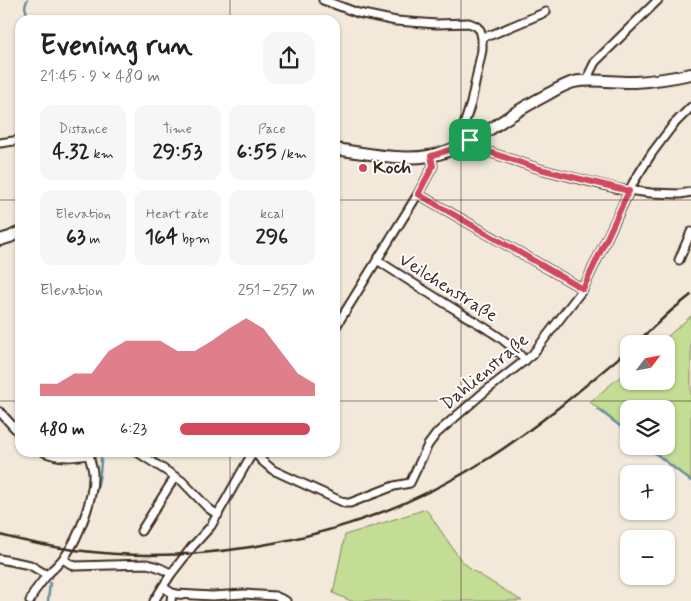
<!DOCTYPE html>
<meta charset="utf-8">
<style>
:root{--surface:#fff;--page:#f6f6f6;--text:#222;--muted:#767676;--accent:#d1495b}
body{margin:0;font-family:Mynerve,sans-serif;background:var(--page);color:var(--text);height:100vh;display:flex;flex-direction:column;font-size:19px;white-space:nowrap}
*{box-sizing:border-box;margin:0}
p{font-size:16px;color:var(--muted)}
.icon{flex:none;width:28px;height:28px;fill:none;stroke:currentColor;stroke-width:2;stroke-linecap:round;stroke-linejoin:round}
.map{position:relative;flex:1;overflow:hidden}
.side{position:absolute;left:15px;top:15px;width:325px;height:442px;display:flex;flex-direction:column;background:var(--surface);border-radius:15px;box-shadow:0 1px 4px #0004}
.side>*{flex:none}
.needle{width:32px;rotate:58deg}
.buttons{position:absolute;left:620px;top:335px;display:grid;gap:10px}
.buttons a{display:grid;place-items:center;width:55px;height:55px;border-radius:10px;background:var(--surface);box-shadow:0 1px 4px #0004;font-size:25px}
.pin{position:absolute;display:grid;place-items:center;width:42px;height:42px;color:#fff;margin:-21px;border-radius:10px;box-shadow:0 2px 8px #0006}
.round{display:grid;place-items:center;flex:none;width:52px;height:52px;border-radius:15px;background:var(--page)}
.headline{display:flex;align-items:center;justify-content:space-between;height:85px;padding:0 25px}
h1{font-size:28px;font-weight:700;line-height:38px}
.figures{display:grid;grid-template-columns:repeat(3,1fr);gap:8px;height:85px;padding:5px 25px}
.figures div{display:grid;align-content:center;border-radius:12px;background:var(--page);text-align:center}
.figures b{font-size:21px;font-weight:700}
.figures small{font-size:14px;font-weight:400}
.figures p{font-size:14px}
.chart{height:140px;padding:10px 25px}
.chart p{display:flex;justify-content:space-between}
.chart svg{width:100%;height:90px;margin-top:5px;fill:var(--accent);opacity:.7}
ul{padding:0 25px;list-style:none;font-size:16px}
li{display:grid;grid-template-columns:80px 60px 1fr;align-items:center;height:38px}
li i{height:12px;border-radius:6px;background:var(--accent)}
.map>svg:first-child{display:block}
.green{fill:#c3dd94;stroke:#7f8459}
.lines{fill:none;stroke-linecap:round;stroke-linejoin:round}
.stream{stroke:#6a8e9a;stroke-width:2.5}
.street-casing{stroke:#3b2a1e;stroke-width:11}
.secondary-casing{stroke:#3b2a1e;stroke-width:14}
.street{stroke:#fff;stroke-width:7}
.secondary{stroke:#fff;stroke-width:10}
.rail{stroke:#3b2a1e;stroke-width:2.5}
.route-casing{stroke:#fff;stroke-width:10}
.route{stroke:#d1495b;stroke-width:6}
.grid{fill:none;stroke:#3b2a1e;stroke-width:1;stroke-opacity:0.55}
.poi-dot{fill:#d1495b;stroke:#fff;stroke-width:2}
.labels{text-anchor:middle;dominant-baseline:central;stroke-width:4;stroke-linejoin:round;paint-order:stroke}
.poi-label{font-size:18px;font-weight:bold;fill:#3b2a1e;stroke:#fff;text-anchor:start}
.street-label{font-size:18px;fill:#3b2a1e;stroke:#fff}
</style>
<div class="map">
<svg width="691" height="601" viewBox="0 0 691 601">
<rect width="100%" height="100%" fill="#f2e9db"/>
<filter id="ink" filterUnits="userSpaceOnUse"><feTurbulence type="fractalNoise" baseFrequency=".02" numOctaves="2"/><feDisplacementMap in="SourceGraphic" scale="10" xChannelSelector="R" yChannelSelector="G"/><feConvolveMatrix kernelMatrix="1 2 1 2 8 2 1 2 1" color-interpolation-filters="sRGB"/></filter>
<g filter="url(#ink)">
<!-- green -->
<g class="green">
<path d="M691,316V479L689,480L646,446H666V409H629V433L590,402L629,369V381H666V344H659Z"/>
<path d="M426,509L460,559L472,570L522,601H351L333,593L345,535Z"/>
</g>
<g class="lines">
<!-- stream -->
<g class="stream">
<path d="M27,0L25,7L29,20"/>
<path d="M598,409L629,433"/>
<path d="M646,446L691,481"/>
<path d="M87,523C94,500 102,477 101,452"/>
<path d="M48,601L50,583"/>
</g>
<!-- street casing -->
<g class="street-casing">
<g id="street">
<path d="M323,0L358,13L396,21L437,24L469,23L476,26L480,30L482,37V50L471,103L464,125L465,133L470,140L486,151L540,169L619,189L651,193L680,194L691,192"/>
<path d="M482,37L491,35L546,12"/>
<path d="M588,81L590,72L595,62L658,0"/>
<path d="M0,143L20,140"/>
<path d="M418,194L583,289"/>
<path d="M377,260C406,279 435,297 464,315C485,328 510,341 525,361"/>
<path d="M679,260L691,232"/>
<path d="M335,328L418,194L433,166L431,156"/>
<path d="M0,412L20,434"/>
<path d="M44,452C59,459 73,457 89,455L92,453"/>
<path d="M137,452L182,481L208,508L218,515"/>
<path d="M255,452L261,460L273,470L345,503H350L394,486L410,483L428,445L437,433L483,393L532,355L583,289L633,183L652,153L673,125L691,107"/>
<path d="M141,531L175,477"/>
<path d="M0,559L30,565L47,575C53,569 60,563 66,555C79,537 94,497 93,474C93,468 90,461 89,455"/>
<path d="M63,559L69,563L75,566L147,564C156,566 163,568 171,574"/>
<path d="M163,587L172,593L177,594L212,596L244,594L275,596L286,601"/>
<path d="M30,601L34,592L47,575"/>
<path d="M154,601L171,574L192,547L211,526L249,459L254,452"/>
<path d="M171,601L172,593"/>
</g>
</g>
<!-- secondary casing -->
<g class="secondary-casing">
<g id="secondary">
<path d="M335,149C364,153 400,161 429,156C454,152 481,136 501,122C517,111 533,102 550,93C557,89 566,84 574,82C594,78 615,83 635,82C654,81 672,78 691,74"/>
<path d="M0,240L10,237L20,232"/>
</g>
</g>
<!-- street -->
<use href="#street" class="street"/>
<!-- secondary -->
<use href="#secondary" class="secondary"/>
<!-- rail -->
<g class="rail">
<path d="M635,344L672,310L691,295"/>
<path d="M0,535C162,579 348,548 489,458C539,426 584,387 629,349"/>
</g>
</g>
</g>
<g class="lines" filter="url(#ink)">
<!-- route casing -->
<g class="route-casing">
<path id="route" d="M470,140L486,151L540,169L629,191L583,289L418,194L433,166L431,156L455,148Z"/>
</g>
<!-- route -->
<use href="#route" class="route"/>
</g>
<!-- grid -->
<path class="grid" d="M230,0V20M461,0V601M0,200H20M335,200H691M0,401H20M335,401H691M230,452V601"/>
<!-- markers -->
<circle class="poi-dot" cx="363" cy="168" r="5"/>
<g class="labels">
<!-- poi labels -->
<g class="poi-label">
<text x="373" y="168">Koch</text>
</g>
<!-- street labels -->
<g class="street-label">
<text transform="translate(448 288) rotate(32)">Veilchenstraße</text>
<text transform="translate(485 372) rotate(-40)">Dahlienstraße</text>
</g>
</g>
</svg>
<div class="buttons">
<a><svg class="needle" viewBox="-14 -14 28 28"><path d="M0-13l5 13h-10z" fill="#e53935"/><path d="M0 13l5-13h-10z" fill="#767676"/></svg></a>
<a><svg class="icon" aria-label="layers" viewBox="0 0 24 24"><path d="M12 4l9 5-9 5-9-5zM3 14l9 5 9-5"/></svg></a>
<a>+</a>
<a>−</a>
</div>
<div class="pin" style="left:470px;top:140px;background:#1e9e55"><svg class="icon" aria-label="arrive" viewBox="0 0 24 24"><path d="M6 21V4h12l-3 4 3 4H6"/></svg></div>
<section class="side">
<div class="headline"><div><h1>Evening run</h1><p>21:45 · 9 × 480 m</p></div><a class="round"><svg class="icon" aria-label="share" viewBox="0 0 24 24"><path d="M12 15V3M7 8l5-5 5 5M5 13v7h14v-7"/></svg></a></div>
<div class="figures">
<div><p>Distance</p><b>4.32<small> km</small></b></div>
<div><p>Time</p><b>29:53</b></div>
<div><p>Pace</p><b>6:55<small> /km</small></b></div>
</div>
<div class="figures">
<div><p>Elevation</p><b>63<small> m</small></b></div>
<div><p>Heart rate</p><b>164<small> bpm</small></b></div>
<div><p>kcal</p><b>296</b></div>
</div>
<div class="chart"><p><span>Elevation</span>251–257 m</p>
<svg viewBox="0 0 160 44" preserveAspectRatio="none"><path d="M0 44V38L10 38L20 33L30 33L40 22L50 17L60 17L70 17L80 22L90 22L100 17L110 11L120 6L130 11L140 22L150 33L160 38V44z"/></svg>
</div>
<ul>
<li><b>480 m</b>6:23<i style="width:96%"></i></li>
</ul>
</section>
</div>
